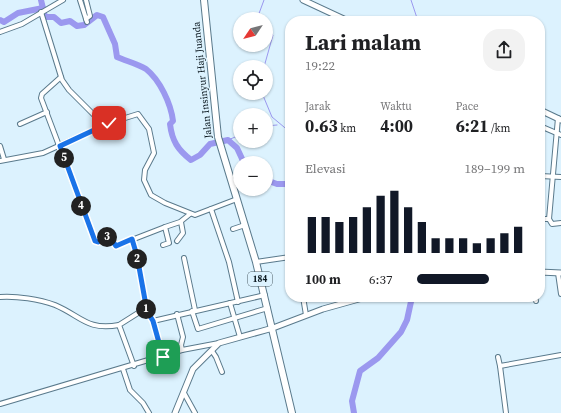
<!DOCTYPE html>
<html lang="id">
<meta charset="utf-8">
<style>
:root{--surface:#fff;--page:#f2f2f2;--text:#202124;--muted:#757577;--accent:#111827}
body{margin:0;font-family:"Source Serif 4",serif;background:var(--page);color:var(--text);height:100vh;display:flex;flex-direction:column;font-size:15px;white-space:nowrap}
*{box-sizing:border-box;margin:0}
p{font-size:13px;color:var(--muted)}
.icon{flex:none;width:22px;height:22px;fill:none;stroke:currentColor;stroke-width:2;stroke-linecap:round;stroke-linejoin:round}
.map{position:relative;flex:1;overflow:hidden}
.drawer{position:absolute;left:285px;top:16px;width:260px;height:286px;display:flex;flex-direction:column;background:var(--surface);border-radius:16px;box-shadow:0 1px 3px #0004}
.drawer>*{flex:none}
.needle{width:26px;rotate:235deg}
.tools{position:absolute;left:233px;top:12px;display:grid;gap:8px}
.tools a{display:grid;place-items:center;width:40px;height:40px;border-radius:50%;background:var(--surface);box-shadow:0 1px 3px #0004;font-size:20px}
.pin{position:absolute;display:grid;place-items:center;width:34px;height:34px;color:#fff;margin:-17px;border-radius:8px;box-shadow:0 2px 6px #0006}
.km{position:absolute;width:20px;height:20px;margin:-10px;border-radius:50%;background:#222;color:#fff;font-size:11px;line-height:20px;text-align:center}
.round{display:grid;place-items:center;flex:none;width:42px;height:42px;border-radius:16px;background:var(--page)}
.overview{display:flex;align-items:center;justify-content:space-between;height:68px;padding:0 20px}
h1{font-size:22px;font-weight:700;line-height:30px}
.stats{display:grid;grid-template-columns:repeat(3,1fr);gap:6px;height:68px;padding:4px 20px}
.stats div{display:grid;align-content:center}
.stats b{font-size:17px;font-weight:700}
.stats small{font-size:11px;font-weight:400}
.stats p{font-size:11px}
.chart{height:112px;padding:8px 20px}
.chart p{display:flex;justify-content:space-between}
.chart svg{width:100%;height:72px;margin-top:4px;stroke:var(--accent);stroke-width:6}
ul{padding:0 20px;list-style:none;font-size:13px}
li{display:grid;grid-template-columns:64px 48px 1fr;align-items:center;height:30px}
li i{height:10px;border-radius:5px;background:var(--accent)}
.map>svg:first-child{display:block}
.lines{fill:none;stroke-linecap:round;stroke-linejoin:round}
.stream{stroke:#9b98ef;stroke-width:1}
.river{stroke:#9b98ef;stroke-width:6}
.minor-casing{stroke:#5a7a8c;stroke-width:6}
.tertiary-casing{stroke:#5a7a8c;stroke-width:7}
.primary-casing{stroke:#5a7a8c;stroke-width:8}
.minor{stroke:#fff;stroke-width:4}
.tertiary{stroke:#fff;stroke-width:5}
.primary{stroke:#fff;stroke-width:6}
.route-casing{stroke:#fff;stroke-width:8}
.route{stroke:#1a73e8;stroke-width:5}
.labels{text-anchor:middle;dominant-baseline:central;stroke-width:3;stroke-linejoin:round;paint-order:stroke}
.shield{fill:#dcf2fe;stroke:#495961;stroke-width:1}
.shield-label{font-size:9px;font-weight:bold;fill:#0a171e}
.street-label{font-size:10px;fill:#0a171e;stroke:#dcf2fe}
</style>
<div class="map">
<svg width="561" height="413" viewBox="0 0 561 413">
<rect width="100%" height="100%" fill="#dcf2fe"/>
<g class="lines">
<!-- stream -->
<g class="stream">
<path d="M411,0L418,21"/>
<path d="M257,19L264,0"/>
<path d="M264,67L273,35L266,30"/>
<path d="M262,93L272,117L290,132"/>
<path d="M266,126L277,125"/>
<path d="M228,140L240,135"/>
</g>
<!-- river -->
<g class="river">
<path d="M41,0L45,17H54L61,23L70,21L77,26L84,25L97,15L103,17L115,44L117,57C126,61 138,64 146,69C160,80 171,104 173,121L170,124C172,141 178,150 191,160L200,155L210,144L228,140L237,148L244,163"/>
<path d="M0,20L4,22L18,13L43,8"/>
<path d="M266,180L277,184H287L290,180"/>
<path d="M354,413L352,401L360,371L378,358L401,332L407,320L412,297"/>
</g>
<!-- minor casing -->
<g class="minor-casing">
<g id="minor">
<path d="M80,0L87,22"/>
<path d="M86,0L90,16L86,19"/>
<path d="M41,12L62,80L69,90L94,115L109,123L138,114L149,129L154,153L145,170L144,180L151,195L165,203L195,215L237,199"/>
<path d="M0,32L22,24L63,0"/>
<path d="M61,77L42,94L41,98L95,241L99,242L109,236L116,246L165,227"/>
<path d="M20,124L47,112"/>
<path d="M540,126L561,135"/>
<path d="M0,146L4,159"/>
<path d="M0,161L43,153L109,123"/>
<path d="M540,176L561,177"/>
<path d="M211,209L229,262L238,302"/>
<path d="M540,219H549L552,224L561,223"/>
<path d="M549,219L558,118"/>
<path d="M233,229L245,225"/>
<path d="M132,239L137,256L147,311L153,321L163,357"/>
<path d="M177,241L183,233L181,222"/>
<path d="M163,245L169,243L165,227L180,222L190,214"/>
<path d="M184,258L195,310"/>
<path d="M256,262L290,257"/>
<path d="M558,273L561,294"/>
<path d="M0,297C17,296 39,299 55,305C81,316 87,331 119,325"/>
<path d="M303,297L306,315"/>
<path d="M535,297L536,301"/>
<path d="M230,303L240,337"/>
<path d="M192,311L198,329L268,308"/>
<path d="M177,314L183,337L181,345L182,350"/>
<path d="M153,321L265,295"/>
<path d="M212,351L216,357L222,372"/>
<path d="M498,357L500,366"/>
<path d="M134,366L119,325L138,313L147,311"/>
<path d="M123,369L130,390L143,403L149,413"/>
<path d="M184,393L195,413"/>
<path d="M0,404L182,350L219,343"/>
<path d="M506,413L500,366L561,355"/>
</g>
</g>
<!-- tertiary casing -->
<g class="tertiary-casing">
<g id="tertiary">
<path d="M303,0L348,21"/>
<path d="M540,110L561,120"/>
<path d="M540,272L561,273"/>
<path d="M175,413L193,369L219,343L273,328L323,309L366,297"/>
</g>
</g>
<!-- primary casing -->
<g class="primary-casing">
<path id="primary" d="M204,0L218,137L256,262L292,413"/>
</g>
<!-- minor -->
<use href="#minor" class="minor"/>
<!-- tertiary -->
<use href="#tertiary" class="tertiary"/>
<!-- primary -->
<use href="#primary" class="primary"/>
</g>
<g class="lines">
<!-- route casing -->
<g class="route-casing">
<path id="route" d="M109,123L60,146L95,241L98,242L109,236L116,246L132,239L137,256L147,311L153,321L163,357"/>
</g>
<!-- route -->
<use href="#route" class="route"/>
</g>
<g class="labels">
<!-- shield labels -->
<rect class="shield" x="248" y="272" width="24" height="14" rx="3"/>
<g class="shield-label">
<text x="260" y="279">184</text>
</g>
<!-- street labels -->
<g class="street-label">
<text transform="translate(202 80) rotate(-96)">Jalan Insinyur Haji Juanda</text>
</g>
</g>
</svg>
<div class="tools">
<a><svg class="needle" viewBox="-14 -14 28 28"><path d="M0-13l5 13h-10z" fill="#e53935"/><path d="M0 13l5-13h-10z" fill="#757577"/></svg></a>
<a><svg class="icon" aria-label="locate" viewBox="0 0 24 24"><circle cx="12" cy="12" r="6"/><path d="M12 2v4M12 18v4M2 12h4M18 12h4"/></svg></a>
<a>+</a>
<a>−</a>
</div>
<div class="pin" style="left:163px;top:357px;background:#1e9e55"><svg class="icon" aria-label="arrive" viewBox="0 0 24 24"><path d="M6 21V4h12l-3 4 3 4H6"/></svg></div>
<div class="pin" style="left:109px;top:123px;background:#d93025"><svg class="icon" aria-label="check" viewBox="0 0 24 24"><path d="M5 12l5 5 9-10"/></svg></div>
<b class="km" style="left:146px;top:309px">1</b>
<b class="km" style="left:137px;top:259px">2</b>
<b class="km" style="left:107px;top:237px">3</b>
<b class="km" style="left:81px;top:206px">4</b>
<b class="km" style="left:64px;top:158px">5</b>
<section class="drawer">
<div class="overview"><div><h1>Lari malam</h1><p>19:22</p></div><a class="round"><svg class="icon" aria-label="share" viewBox="0 0 24 24"><path d="M12 15V3M7 8l5-5 5 5M5 13v7h14v-7"/></svg></a></div>
<div class="stats">
<div><p>Jarak</p><b>0.63<small> km</small></b></div>
<div><p>Waktu</p><b>4:00</b></div>
<div><p>Pace</p><b>6:21<small> /km</small></b></div>
</div>
<div class="chart"><p><span>Elevasi</span>189–199 m</p>
<svg viewBox="0 0 160 44" preserveAspectRatio="none"><path d="M5 44V22M15 44V22M25 44V25M35 44V22M45 44V16M55 44V9M65 44V6M75 44V16M85 44V25M95 44V35M105 44V35M115 44V35M125 44V38M135 44V35M145 44V32M155 44V28"/></svg>
</div>
<ul>
<li><b>100 m</b>6:37<i style="width:67%"></i></li>
</ul>
</section>
</div>
